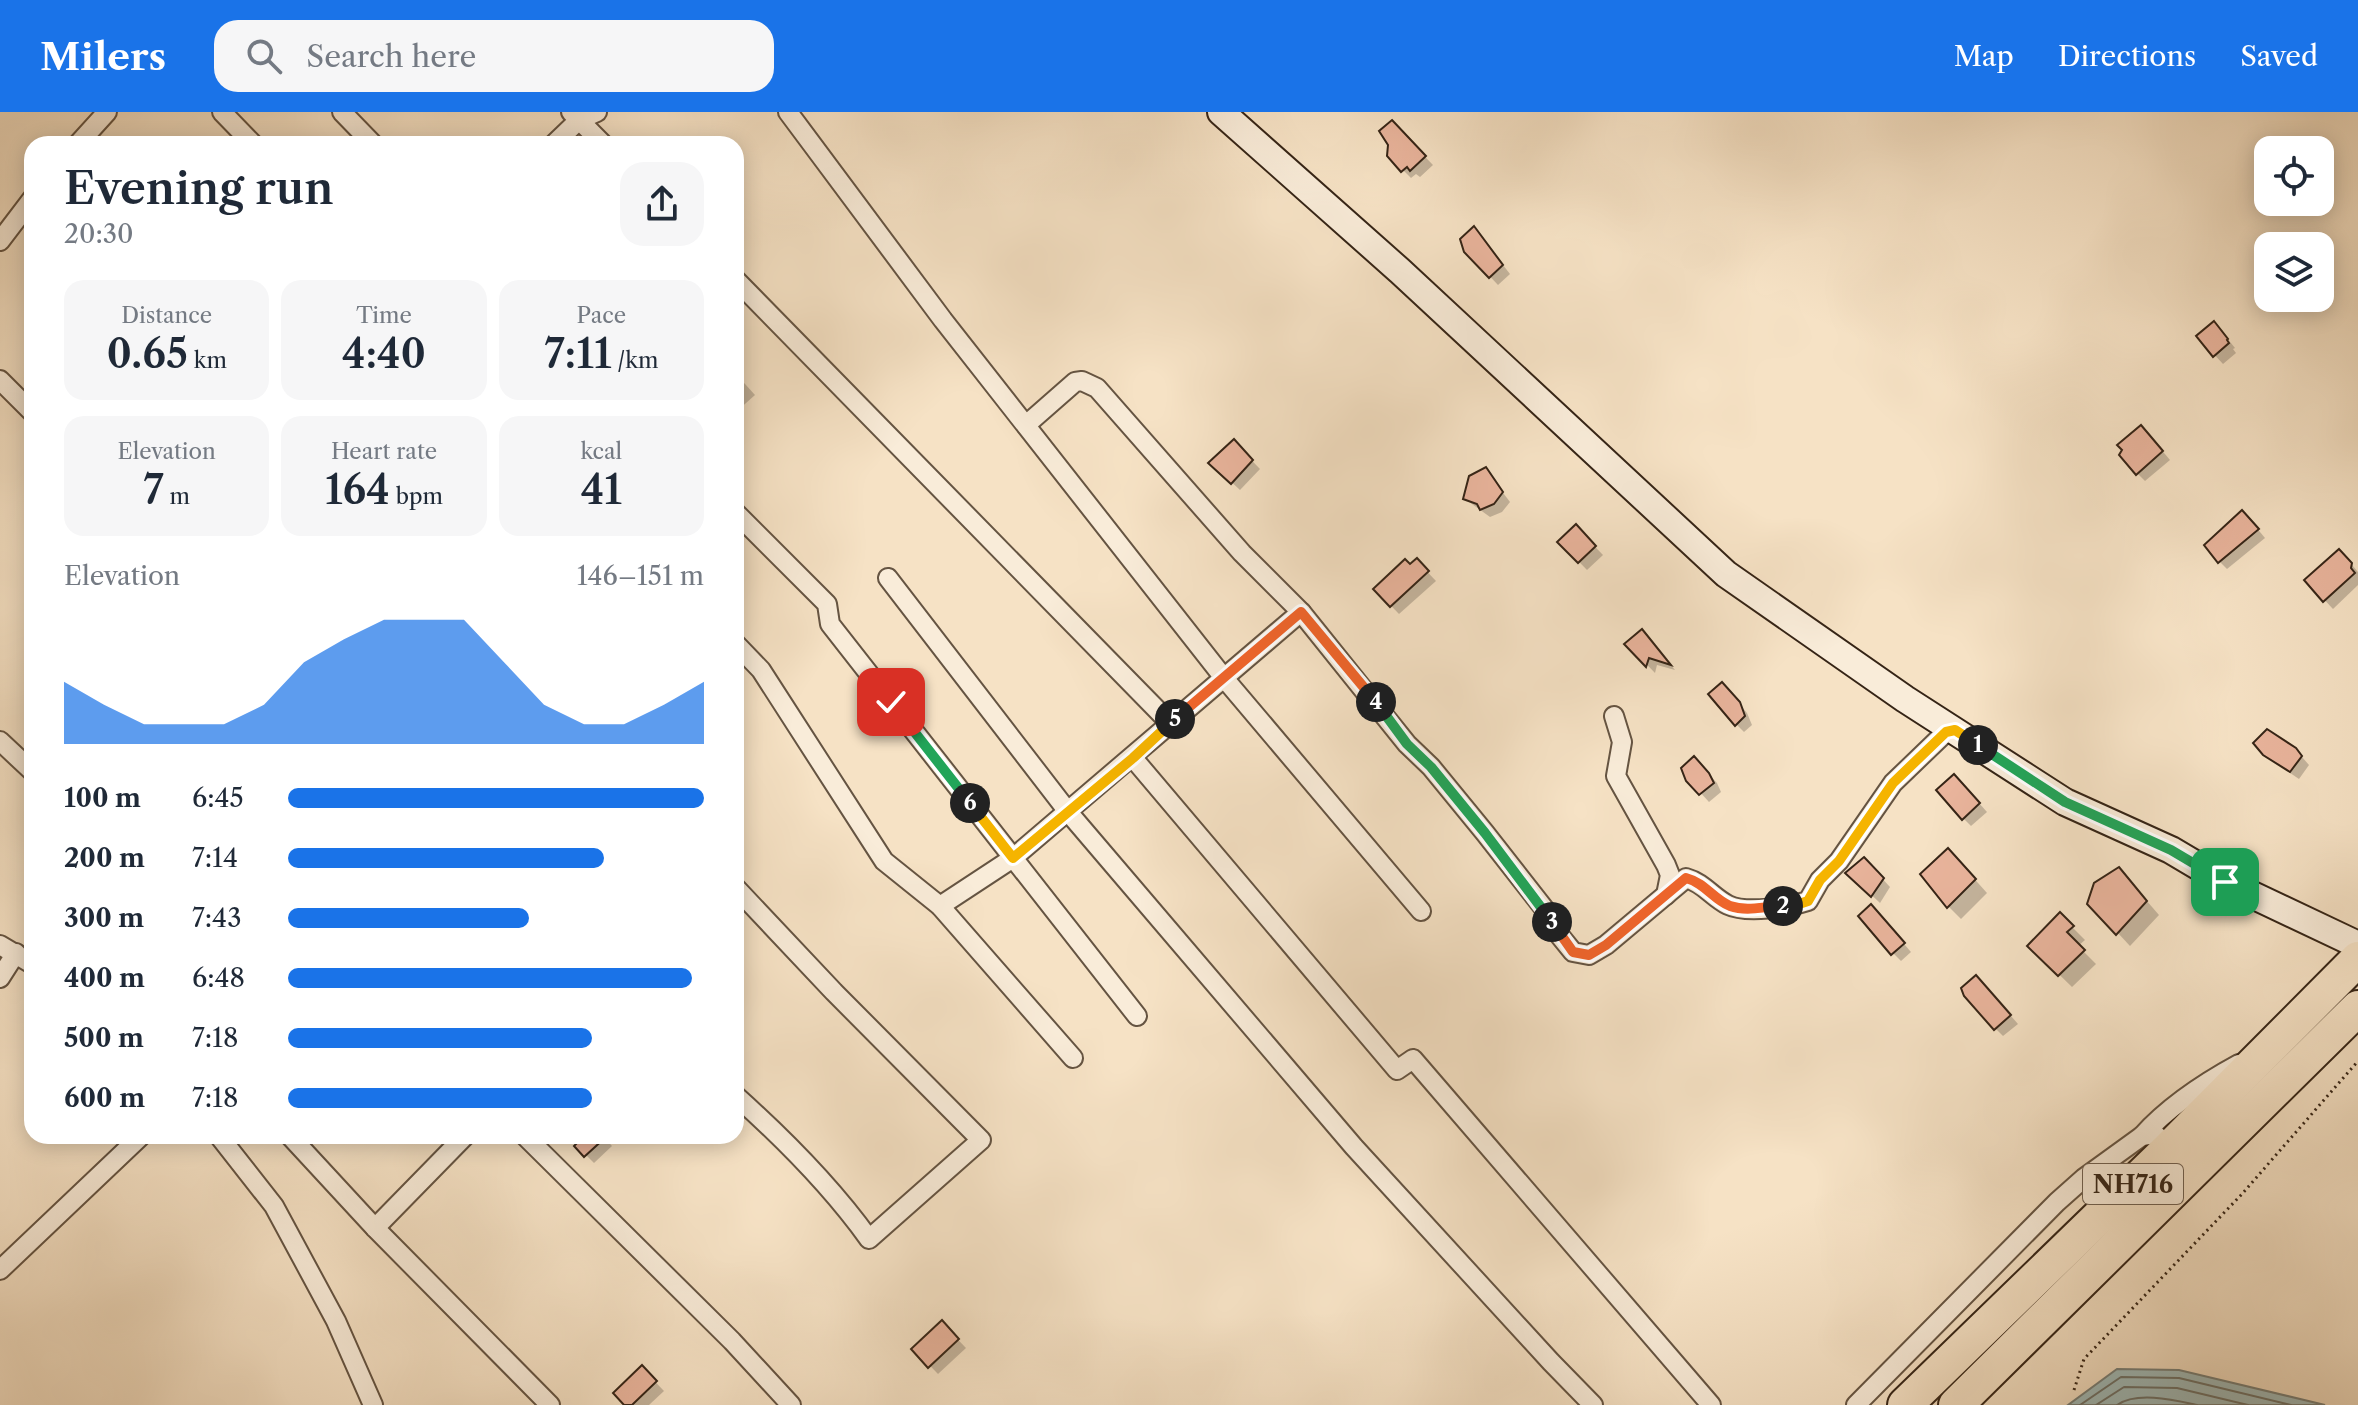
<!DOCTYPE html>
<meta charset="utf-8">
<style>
:root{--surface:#fff;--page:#f6f6f7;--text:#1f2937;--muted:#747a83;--accent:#1a73e8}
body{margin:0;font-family:"Libre Caslon Text",serif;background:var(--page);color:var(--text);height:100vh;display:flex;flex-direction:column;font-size:30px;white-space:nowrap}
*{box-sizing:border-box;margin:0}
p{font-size:26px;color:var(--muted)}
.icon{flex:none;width:44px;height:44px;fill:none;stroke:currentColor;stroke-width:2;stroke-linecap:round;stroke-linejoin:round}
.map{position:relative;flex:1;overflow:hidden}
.details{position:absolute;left:24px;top:24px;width:720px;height:1008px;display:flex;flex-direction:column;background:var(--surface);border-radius:24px;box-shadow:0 4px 20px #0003}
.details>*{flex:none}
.buttons{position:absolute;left:2254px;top:24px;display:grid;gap:16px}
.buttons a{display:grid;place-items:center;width:80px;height:80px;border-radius:16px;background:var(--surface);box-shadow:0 4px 20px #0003;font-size:40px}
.pin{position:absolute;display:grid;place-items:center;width:68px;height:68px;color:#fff;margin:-34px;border-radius:16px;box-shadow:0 4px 12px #0006}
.km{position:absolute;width:40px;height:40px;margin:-20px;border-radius:50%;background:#222;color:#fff;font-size:22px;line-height:40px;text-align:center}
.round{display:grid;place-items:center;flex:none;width:84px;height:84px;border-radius:24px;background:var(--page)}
.summary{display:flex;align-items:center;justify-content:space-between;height:136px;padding:0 40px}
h1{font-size:44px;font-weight:600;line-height:60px}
.figures{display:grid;grid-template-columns:repeat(3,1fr);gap:12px;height:136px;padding:8px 40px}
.figures div{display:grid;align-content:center;border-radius:20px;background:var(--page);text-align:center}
.figures b{font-size:40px;font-weight:600}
.figures small{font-size:22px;font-weight:400}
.figures p{font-size:22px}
.chart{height:224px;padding:16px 40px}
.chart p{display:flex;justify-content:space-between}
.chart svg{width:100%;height:144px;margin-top:8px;fill:var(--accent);opacity:.7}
ul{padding:0 40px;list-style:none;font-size:26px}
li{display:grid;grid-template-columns:128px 96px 1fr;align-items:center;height:60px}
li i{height:20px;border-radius:10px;background:var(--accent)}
header{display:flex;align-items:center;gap:48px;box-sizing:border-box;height:112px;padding:0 40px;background:var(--accent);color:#fff}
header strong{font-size:38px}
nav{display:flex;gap:44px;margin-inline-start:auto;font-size:28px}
.search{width:560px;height:72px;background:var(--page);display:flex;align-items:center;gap:20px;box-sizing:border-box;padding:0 28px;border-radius:24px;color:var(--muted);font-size:30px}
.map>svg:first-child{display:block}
.water{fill:#9fbcbc;stroke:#757f7a;stroke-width:2}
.shadow{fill:#0003}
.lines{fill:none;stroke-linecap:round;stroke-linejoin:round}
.shore{stroke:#6a7069;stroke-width:2}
.building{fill:#e9b49c;stroke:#352416;stroke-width:2}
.street-casing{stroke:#655442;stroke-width:22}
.secondary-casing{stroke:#352416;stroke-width:30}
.highway-casing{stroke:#352416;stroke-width:38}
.path{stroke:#352416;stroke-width:3;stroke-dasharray:2 4;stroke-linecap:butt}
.street{stroke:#f9ecd9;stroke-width:18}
.secondary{stroke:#f9ecd9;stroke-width:26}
.highway{stroke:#f6e2c5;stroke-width:34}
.split-1-casing{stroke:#fff;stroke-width:16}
.split-2-casing{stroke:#fff;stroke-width:16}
.split-3-casing{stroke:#fff;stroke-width:16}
.split-4-casing{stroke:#fff;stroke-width:16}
.split-5-casing{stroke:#fff;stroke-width:16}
.split-6-casing{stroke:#fff;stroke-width:16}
.split-7-casing{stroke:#fff;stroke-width:16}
.split-1{stroke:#22a559;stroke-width:10}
.split-2{stroke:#f5b400;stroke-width:10}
.split-3{stroke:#f0652b;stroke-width:10}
.split-4{stroke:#22a559;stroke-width:10}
.split-5{stroke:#f0652b;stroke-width:10}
.split-6{stroke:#f5b400;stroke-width:10}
.split-7{stroke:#22a559;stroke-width:10}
.labels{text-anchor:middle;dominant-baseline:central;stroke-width:6;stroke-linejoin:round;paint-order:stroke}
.shield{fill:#f9ecd9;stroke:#706050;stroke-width:2}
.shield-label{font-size:24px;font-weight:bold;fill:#352416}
</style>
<header>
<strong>Milers</strong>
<div class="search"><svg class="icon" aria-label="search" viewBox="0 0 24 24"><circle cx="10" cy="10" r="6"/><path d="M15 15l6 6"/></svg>Search here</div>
<nav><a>Map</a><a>Directions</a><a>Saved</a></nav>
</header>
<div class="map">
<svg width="2358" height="1293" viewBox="0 0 2358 1293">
<rect width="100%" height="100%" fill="#f6e2c5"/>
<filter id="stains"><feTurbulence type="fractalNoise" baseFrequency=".0025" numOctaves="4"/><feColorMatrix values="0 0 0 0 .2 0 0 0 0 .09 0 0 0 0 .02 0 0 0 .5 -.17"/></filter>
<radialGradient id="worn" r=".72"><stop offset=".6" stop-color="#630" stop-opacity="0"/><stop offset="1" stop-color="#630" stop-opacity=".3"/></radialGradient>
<!-- water -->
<path class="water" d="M2117,1257L2179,1258L2325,1293H2068Z"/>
<!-- shadow -->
<g class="shadow">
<path d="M1391,10L1433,53L1420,65L1416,62L1411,66L1389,44Z"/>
<path d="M1474,116L1510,162L1498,173L1466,139Z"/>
<path d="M2222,220L2235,236L2233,237L2236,241L2223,252L2198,225Z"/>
<path d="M736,262L755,283L736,300Z"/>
<path d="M2149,323L2170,348L2145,369L2137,361Z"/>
<path d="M1234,330L1260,357L1240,378L1211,351Z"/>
<path d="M1485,357L1510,390L1502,400L1490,405L1465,387Z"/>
<path d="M2250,408L2265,426L2227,457L2219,449Z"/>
<path d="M1576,415L1603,443L1587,458L1560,430Z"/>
<path d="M2347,447L2358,460V473L2333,497L2306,468Z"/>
<path d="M1417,449L1436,469L1399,502L1375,477Z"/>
<path d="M1650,528L1675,558L1657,553L1655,561L1627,532Z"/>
<path d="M1730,581L1747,601L1752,613L1744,620L1736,612Z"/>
<path d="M2256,631L2295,637L2309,653L2299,667L2274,650Z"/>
<path d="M1694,646L1717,671L1721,680L1709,690L1688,667Z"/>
<path d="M1962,672L1987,700L1971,714L1963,706Z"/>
<path d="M1864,747L1890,775L1880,791L1848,761Z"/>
<path d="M1961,752L1987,781L1961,807L1948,794Z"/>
<path d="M2119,757L2159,803L2130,834L2090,791Z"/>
<path d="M1879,803L1911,840L1901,849L1893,841Z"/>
<path d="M2060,803L2085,828L2078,834L2096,852L2072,875L2030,834Z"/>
<path d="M1984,873L2018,912L2003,924L1995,916Z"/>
<path d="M587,1024H603L612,1034L594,1051L577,1034Z"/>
<path d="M942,1211L966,1236L938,1262L914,1237Z"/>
<path d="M642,1256L664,1279L649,1293H626Z"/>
</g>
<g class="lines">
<!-- shore -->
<g class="shore">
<path d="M2080,1293L2121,1265L2179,1266L2291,1293"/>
<path d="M2096,1293L2124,1275L2177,1276L2248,1293"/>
<path d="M2117,1293C2137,1279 2174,1288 2197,1293"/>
</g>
</g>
<!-- building -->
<g class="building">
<path d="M1392,8L1426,44L1410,59L1407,55L1401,60L1387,44L1388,33L1379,19Z"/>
<path d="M1474,114L1503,153L1489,166L1464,140L1460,127Z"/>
<path d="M2214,209L2228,227L2227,228L2229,231L2213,245L2196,224Z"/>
<path d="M2141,313L2163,339L2136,363L2119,343L2122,338L2117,333Z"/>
<path d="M1234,327L1253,348L1231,372L1208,351Z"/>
<path d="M1486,355L1503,380L1494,392L1480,398L1477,392L1463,387L1469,364Z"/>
<path d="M2242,398L2259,417L2218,451L2204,433Z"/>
<path d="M1576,412L1596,434L1578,451L1557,430Z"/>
<path d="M2339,437L2352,451L2351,456L2355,461L2323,490L2304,468Z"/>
<path d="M1417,446L1429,459L1390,495L1373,477L1405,447L1410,452Z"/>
<path d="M1642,517L1671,553L1649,546L1646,555L1624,532Z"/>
<path d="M1722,570L1740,590L1745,604L1735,614L1708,582Z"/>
<path d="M2267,617L2296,636L2302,644L2290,660L2263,643L2253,631Z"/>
<path d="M1694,644L1709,661L1714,671L1699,683L1686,669L1681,656Z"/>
<path d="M1954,662L1980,691L1962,708L1936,678Z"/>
<path d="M1948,736L1976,767L1947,796L1920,762Z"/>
<path d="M1864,745L1884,766L1871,785L1845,761Z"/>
<path d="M2119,755L2147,789L2116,823L2087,792L2094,771Z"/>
<path d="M1871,792L1905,831L1891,843L1858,804Z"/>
<path d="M2060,800L2074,814L2067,820L2085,838L2058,864L2027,834Z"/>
<path d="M1976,863L2011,903L1994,918L1964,884L1961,876Z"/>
<path d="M584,1024H607L584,1045L574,1034Z"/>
<path d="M942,1208L959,1227L928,1256L911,1237Z"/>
<path d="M642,1253L657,1269L632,1293H624L613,1281Z"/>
</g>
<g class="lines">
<!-- street casing -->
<g class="street-casing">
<g id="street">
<path d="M222,0L253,32"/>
<path d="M342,0L373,32"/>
<path d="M571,0L603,32"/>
<path d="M788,0L943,208L1224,566L1421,799"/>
<path d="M78,32L107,0"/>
<path d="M554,32L579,8L597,0"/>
<path d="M0,129L32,87"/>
<path d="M736,168L1170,611"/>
<path d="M0,268L32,300"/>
<path d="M1026,313L1075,270L1082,269L1097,276L1242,441L1301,500L1407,632L1431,655L1485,721L1550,804L1556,819L1573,840L1589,843L1606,833L1686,766C1704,771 1712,785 1728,793C1747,802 1789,795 1808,789L1820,768L1839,749L1893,671L1946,620L1955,618"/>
<path d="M736,401L827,492L830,512L1137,904"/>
<path d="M888,466L1069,701L1354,1035L1551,1250L1593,1293"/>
<path d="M736,532L761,558L884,749L940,794L1073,946"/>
<path d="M1614,604L1622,630L1616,664L1666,753L1670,763L1666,783"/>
<path d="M0,629L32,659"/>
<path d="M1133,646L1397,958L1413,947L1711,1293"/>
<path d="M736,776L834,880L981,1028L869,1127C831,1074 784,1027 736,984"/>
<path d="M940,794L1013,746L1301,500"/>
<path d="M0,833L32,852"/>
<path d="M0,866L16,841"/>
<path d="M219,1024L274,1094L336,1209L373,1293"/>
<path d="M290,1024L375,1116L550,1293"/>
<path d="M525,1024L732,1229L791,1293"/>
<path d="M2142,1024C2169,994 2204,971 2239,952"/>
<path d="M375,1116L465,1024"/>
<path d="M0,1158L141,1024"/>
<path d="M1856,1293L2057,1090L2084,1066L2142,1024L2155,1022L2170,1036"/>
</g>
</g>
<!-- secondary casing -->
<g class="secondary-casing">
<path id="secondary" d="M1221,0L1400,159L1726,462L1905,587L2065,690L2171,738L2225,770L2358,833"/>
</g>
<!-- highway casing -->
<g class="highway-casing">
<g id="highway">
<path d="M1905,1293L2170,1036L2358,847"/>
<path d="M1956,1293L2358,896"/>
</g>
</g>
<!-- path -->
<path class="path" d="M2074,1278L2084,1247L2242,1082L2358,949"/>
<!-- street -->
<use href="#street" class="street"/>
<!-- secondary -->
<use href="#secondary" class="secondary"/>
<!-- highway -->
<use href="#highway" class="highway"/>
</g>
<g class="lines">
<!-- split-1 casing -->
<g class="split-1-casing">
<path id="split-1" d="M1978,633L2065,690L2171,738L2225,770"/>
</g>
<!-- split-2 casing -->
<g class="split-2-casing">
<path id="split-2" d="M1783,794H1793L1808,789L1820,768L1839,749L1893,671L1946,620L1955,618L1978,633"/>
</g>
<!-- split-3 casing -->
<g class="split-3-casing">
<path id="split-3" d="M1552,810L1573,840L1589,843L1606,833L1686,766C1705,771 1713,787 1730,794C1748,800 1765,794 1783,794"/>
</g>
<!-- split-4 casing -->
<g class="split-4-casing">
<path id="split-4" d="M1376,590L1407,632L1431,655L1485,721L1552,810"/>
</g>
<!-- split-5 casing -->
<g class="split-5-casing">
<path id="split-5" d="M1175,607L1301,500L1376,590"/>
</g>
<!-- split-6 casing -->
<g class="split-6-casing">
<path id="split-6" d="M970,691L1013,746L1133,646L1175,607"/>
</g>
<!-- split-7 casing -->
<g class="split-7-casing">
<path id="split-7" d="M891,590L970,691"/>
</g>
<!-- split-1 -->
<use href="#split-1" class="split-1"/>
<!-- split-2 -->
<use href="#split-2" class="split-2"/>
<!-- split-3 -->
<use href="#split-3" class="split-3"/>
<!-- split-4 -->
<use href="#split-4" class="split-4"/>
<!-- split-5 -->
<use href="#split-5" class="split-5"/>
<!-- split-6 -->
<use href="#split-6" class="split-6"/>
<!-- split-7 -->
<use href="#split-7" class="split-7"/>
</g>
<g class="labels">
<!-- shield labels -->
<rect class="shield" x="2083" y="1052" width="100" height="40" rx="6"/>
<g class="shield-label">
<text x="2133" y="1072">NH716</text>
</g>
</g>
<rect width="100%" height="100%" filter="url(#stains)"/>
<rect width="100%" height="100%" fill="url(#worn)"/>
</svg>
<div class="buttons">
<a><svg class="icon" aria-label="locate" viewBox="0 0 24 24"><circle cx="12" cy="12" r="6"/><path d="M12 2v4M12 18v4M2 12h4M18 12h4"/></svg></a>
<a><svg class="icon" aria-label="layers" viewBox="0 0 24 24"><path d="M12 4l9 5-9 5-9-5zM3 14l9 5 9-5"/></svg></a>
</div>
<div class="pin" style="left:2225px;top:770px;background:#1e9e55"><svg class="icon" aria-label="arrive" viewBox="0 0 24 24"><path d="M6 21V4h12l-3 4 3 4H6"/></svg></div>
<div class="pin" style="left:891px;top:590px;background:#d93025"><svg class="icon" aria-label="check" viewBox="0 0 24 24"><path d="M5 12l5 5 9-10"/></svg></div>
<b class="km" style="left:1978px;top:633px">1</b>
<b class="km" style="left:1783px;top:794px">2</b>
<b class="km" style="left:1552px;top:810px">3</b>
<b class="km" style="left:1376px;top:590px">4</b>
<b class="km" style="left:1175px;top:607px">5</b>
<b class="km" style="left:970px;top:691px">6</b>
<section class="details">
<div class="summary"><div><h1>Evening run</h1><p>20:30</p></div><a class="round"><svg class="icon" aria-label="share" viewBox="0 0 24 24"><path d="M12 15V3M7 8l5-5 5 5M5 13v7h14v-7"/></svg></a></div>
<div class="figures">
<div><p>Distance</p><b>0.65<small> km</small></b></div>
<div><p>Time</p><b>4:40</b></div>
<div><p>Pace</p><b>7:11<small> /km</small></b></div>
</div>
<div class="figures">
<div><p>Elevation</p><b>7<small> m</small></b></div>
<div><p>Heart rate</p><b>164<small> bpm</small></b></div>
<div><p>kcal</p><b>41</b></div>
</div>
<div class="chart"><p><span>Elevation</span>146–151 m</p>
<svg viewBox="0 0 160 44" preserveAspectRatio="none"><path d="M0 44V25L10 32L20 38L30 38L40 38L50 32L60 19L70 12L80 6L90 6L100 6L110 19L120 32L130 38L140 38L150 32L160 25V44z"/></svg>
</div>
<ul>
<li><b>100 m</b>6:45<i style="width:100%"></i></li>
<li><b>200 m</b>7:14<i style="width:76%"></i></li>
<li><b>300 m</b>7:43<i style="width:58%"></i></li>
<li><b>400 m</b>6:48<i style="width:97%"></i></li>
<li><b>500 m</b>7:18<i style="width:73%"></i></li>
<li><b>600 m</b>7:18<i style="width:73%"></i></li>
</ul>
</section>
</div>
